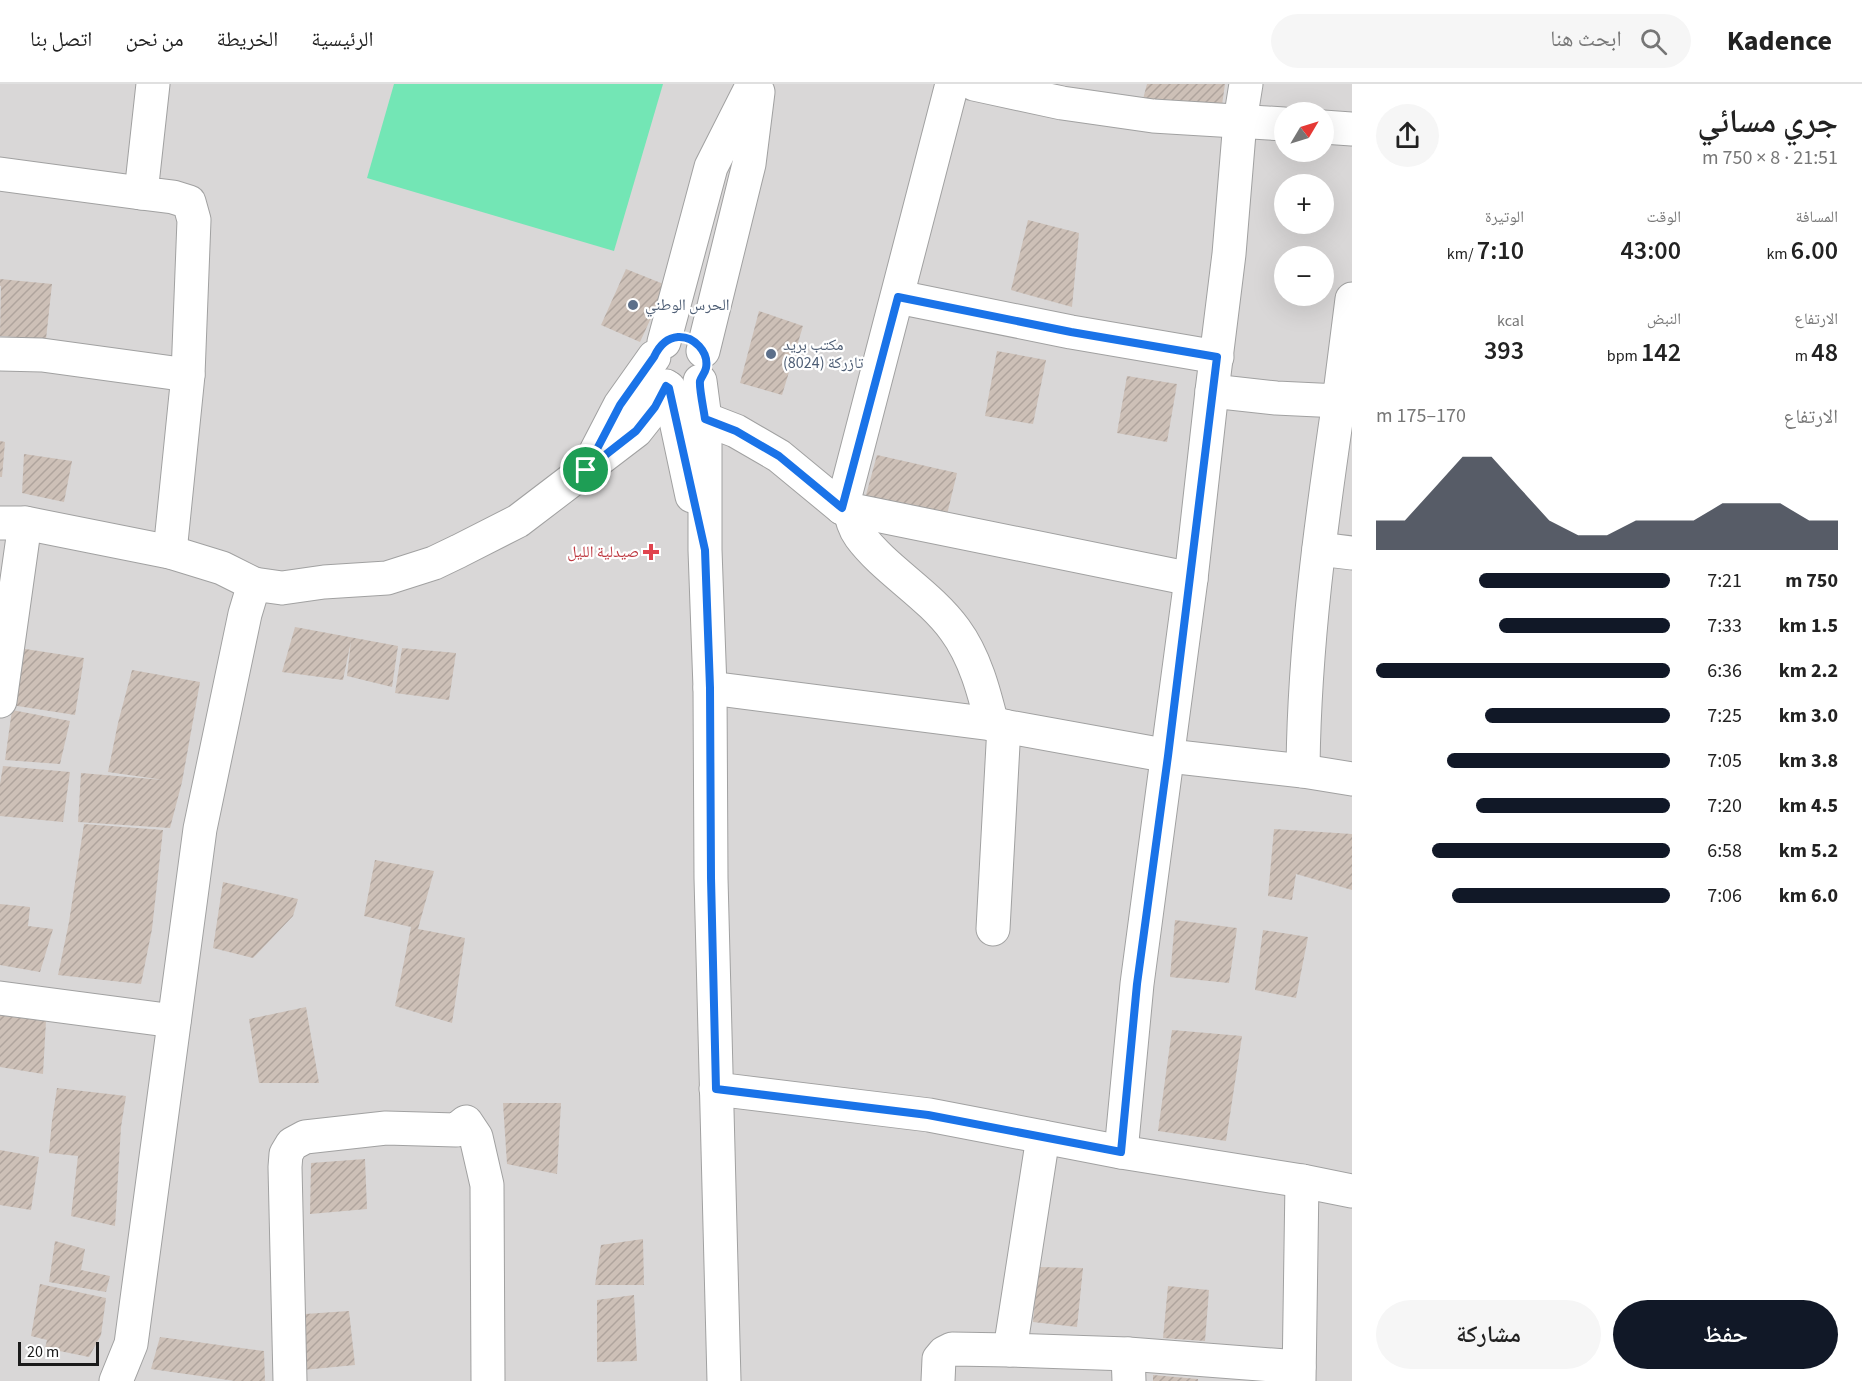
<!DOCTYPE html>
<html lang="ar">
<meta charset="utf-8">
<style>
:root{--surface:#fff;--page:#f6f6f6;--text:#222;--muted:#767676;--line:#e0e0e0;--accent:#111827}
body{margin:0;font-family:"Source Sans 3","Noto Naskh Arabic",sans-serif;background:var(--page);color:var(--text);direction:rtl;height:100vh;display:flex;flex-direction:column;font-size:22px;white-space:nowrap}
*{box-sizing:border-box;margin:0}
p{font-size:20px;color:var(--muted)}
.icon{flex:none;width:33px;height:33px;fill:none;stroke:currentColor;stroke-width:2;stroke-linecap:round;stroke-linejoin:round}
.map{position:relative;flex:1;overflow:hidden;direction:ltr}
.sheet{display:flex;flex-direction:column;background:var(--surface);width:510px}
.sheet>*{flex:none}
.needle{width:39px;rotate:52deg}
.tools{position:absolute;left:1274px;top:18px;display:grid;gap:12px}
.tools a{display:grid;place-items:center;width:60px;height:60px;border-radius:50%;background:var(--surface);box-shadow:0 6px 24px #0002;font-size:30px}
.scale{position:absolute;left:18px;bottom:15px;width:81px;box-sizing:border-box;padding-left:6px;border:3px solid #1a1a1a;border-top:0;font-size:16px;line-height:21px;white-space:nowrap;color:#1a1a1a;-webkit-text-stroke:4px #fff;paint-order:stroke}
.pin{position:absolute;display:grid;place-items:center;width:51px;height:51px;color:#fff;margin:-26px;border:3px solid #fff;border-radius:50%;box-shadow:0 2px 6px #0007}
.round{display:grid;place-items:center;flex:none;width:63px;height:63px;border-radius:32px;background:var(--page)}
.headline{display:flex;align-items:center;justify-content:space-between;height:102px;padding:0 24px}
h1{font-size:33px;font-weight:600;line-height:45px}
.figures{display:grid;grid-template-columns:repeat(3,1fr);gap:9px;height:102px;padding:6px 24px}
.figures div{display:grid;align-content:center}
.figures b{font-size:26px;font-weight:600}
.figures small{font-size:16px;font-weight:400}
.figures p{font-size:16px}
.chart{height:168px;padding:12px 24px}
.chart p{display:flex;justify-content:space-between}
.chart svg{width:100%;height:108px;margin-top:6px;fill:var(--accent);opacity:.7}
.primary-button{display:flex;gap:12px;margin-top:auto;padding:12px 24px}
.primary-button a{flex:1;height:69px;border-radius:36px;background:var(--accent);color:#fff;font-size:24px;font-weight:600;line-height:69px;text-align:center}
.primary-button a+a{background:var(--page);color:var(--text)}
ul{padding:0 24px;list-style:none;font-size:20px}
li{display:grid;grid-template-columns:96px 72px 1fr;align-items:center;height:45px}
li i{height:15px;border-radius:8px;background:var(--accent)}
header{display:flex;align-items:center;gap:36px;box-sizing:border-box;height:84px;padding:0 30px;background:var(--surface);border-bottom:2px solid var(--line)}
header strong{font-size:28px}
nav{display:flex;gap:33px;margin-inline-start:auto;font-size:21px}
.search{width:420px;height:54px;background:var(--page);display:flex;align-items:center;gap:15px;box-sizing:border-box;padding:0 21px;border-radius:33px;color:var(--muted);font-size:22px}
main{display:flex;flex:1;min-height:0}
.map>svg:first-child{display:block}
.residential{fill:#d9d7d7;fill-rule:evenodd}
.pitch{fill:#73e6b5}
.building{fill:url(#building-hatch)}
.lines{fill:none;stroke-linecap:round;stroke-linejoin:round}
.minor-casing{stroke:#a1a1a1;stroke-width:35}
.minor{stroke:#fff;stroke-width:33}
.route-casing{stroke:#fff;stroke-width:12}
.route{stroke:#1a73e8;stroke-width:8}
.service-dot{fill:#5c6f8a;stroke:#fff;stroke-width:2}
.health-dot{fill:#e0444e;stroke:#fff;stroke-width:2}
.labels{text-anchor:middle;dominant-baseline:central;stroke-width:4.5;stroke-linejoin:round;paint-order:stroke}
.service-label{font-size:16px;fill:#4e5e75;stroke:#fff;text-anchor:start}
.health-label{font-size:16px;fill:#be3a42;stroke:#fff;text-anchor:end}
</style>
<header>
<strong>Kadence</strong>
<div class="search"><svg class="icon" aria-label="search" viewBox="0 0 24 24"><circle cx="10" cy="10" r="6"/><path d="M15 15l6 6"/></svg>ابحث هنا</div>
<nav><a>الرئيسية</a><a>الخريطة</a><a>من نحن</a><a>اتصل بنا</a></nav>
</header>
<main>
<section class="sheet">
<div class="headline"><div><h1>جري مسائي</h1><p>21:51 · 8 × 750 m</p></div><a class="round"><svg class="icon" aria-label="share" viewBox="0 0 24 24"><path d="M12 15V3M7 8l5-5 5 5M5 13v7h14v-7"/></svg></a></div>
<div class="figures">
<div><p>المسافة</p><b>6.00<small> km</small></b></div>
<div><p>الوقت</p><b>43:00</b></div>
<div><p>الوتيرة</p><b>7:10<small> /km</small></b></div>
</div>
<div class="figures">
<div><p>الارتفاع</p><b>48<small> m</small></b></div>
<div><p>النبض</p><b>142<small> bpm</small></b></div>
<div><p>kcal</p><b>393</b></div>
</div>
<div class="chart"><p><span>الارتفاع</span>170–175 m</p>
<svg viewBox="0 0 160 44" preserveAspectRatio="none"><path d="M0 44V32L10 32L20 19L30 6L40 6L50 19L60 32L70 38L80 38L90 32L100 32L110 32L120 25L130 25L140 25L150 32L160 32V44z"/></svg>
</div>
<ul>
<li><b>750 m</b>7:21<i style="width:65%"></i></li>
<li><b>1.5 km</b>7:33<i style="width:58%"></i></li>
<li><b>2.2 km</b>6:36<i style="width:100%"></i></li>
<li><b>3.0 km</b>7:25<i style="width:63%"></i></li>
<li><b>3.8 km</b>7:05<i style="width:76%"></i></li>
<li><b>4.5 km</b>7:20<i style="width:66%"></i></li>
<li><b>5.2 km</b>6:58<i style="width:81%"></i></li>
<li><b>6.0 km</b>7:06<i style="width:74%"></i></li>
</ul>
<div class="primary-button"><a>حفظ</a><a>مشاركة</a></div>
</section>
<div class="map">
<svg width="1352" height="1297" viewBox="0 0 1352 1297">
<defs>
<pattern id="building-hatch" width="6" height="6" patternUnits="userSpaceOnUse" patternTransform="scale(1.5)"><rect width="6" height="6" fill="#cdc0b7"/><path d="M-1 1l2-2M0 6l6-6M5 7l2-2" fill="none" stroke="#afa49d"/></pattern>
</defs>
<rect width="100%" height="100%" fill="#eee8de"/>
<!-- residential -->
<path class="residential" d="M0,0H1352V1297H0ZM1284,28H1323V68H1284ZM1284,100H1323V140H1284ZM1284,172H1323V212H1284Z"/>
<!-- pitch -->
<path class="pitch" d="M394,0H663L614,167L367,94Z"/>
<!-- building -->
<g class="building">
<path d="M1147,0H1225L1222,21L1143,15Z"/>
<path d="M1028,136L1079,149L1072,223L1011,206Z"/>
<path d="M626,185L666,201L640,258L601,241Z"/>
<path d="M0,195L52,200L46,255L0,252L1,202H0Z"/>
<path d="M759,227L803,242L782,311L740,299Z"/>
<path d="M997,267L1046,276L1033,340L985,332Z"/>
<path d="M1127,292L1177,300L1167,358L1117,349Z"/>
<path d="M0,357L5,358L2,393H0Z"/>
<path d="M24,370L72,377L64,418L22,409Z"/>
<path d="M877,371L957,389L945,439L863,422Z"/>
<path d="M295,543L398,562L392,603L347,592L351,557L343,596L282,588Z"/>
<path d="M19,564L84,574L75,631L11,621Z"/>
<path d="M402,564L456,569L449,616L395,609Z"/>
<path d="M132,586L200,598L182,698L170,744L78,738L81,689L164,696L108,688L118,639Z"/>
<path d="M12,626L70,637L60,680L5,676Z"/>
<path d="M3,682L70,688L63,738L0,732V700Z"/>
<path d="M84,740L163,746L152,845L141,900L58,891L69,838Z"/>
<path d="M1274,745L1352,750V806L1296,790L1292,816L1268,812Z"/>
<path d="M375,776L434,787L418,845L465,854L452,939L395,922L411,843L364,832Z"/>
<path d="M223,798L298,815L293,832L253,874L213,864Z"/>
<path d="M0,820L30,823L28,842L53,845L40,888L0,881Z"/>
<path d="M1175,836L1237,844L1229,899L1170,893Z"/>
<path d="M1263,846L1308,853L1296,914L1255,906Z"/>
<path d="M306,923L319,999H259L249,935Z"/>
<path d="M0,929L46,937L43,990L0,983Z"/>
<path d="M1172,946L1242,952L1226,1057L1158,1047Z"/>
<path d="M57,1004L126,1012L121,1043L115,1142L71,1132L78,1072L49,1069L52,1037Z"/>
<path d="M503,1019H561L557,1090L507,1080Z"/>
<path d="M0,1066L39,1073L31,1126L0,1121Z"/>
<path d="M365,1075L367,1125L310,1130L311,1079Z"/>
<path d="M643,1155L644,1201H595L601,1161Z"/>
<path d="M55,1157L85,1165L81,1186L110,1192L106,1208L49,1198Z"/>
<path d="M1038,1183L1083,1184L1077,1243L1033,1238Z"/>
<path d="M40,1200L106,1214L101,1251L89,1273L45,1264L47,1256L31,1252Z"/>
<path d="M1168,1202L1209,1206L1205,1257L1163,1254Z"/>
<path d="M634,1211L637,1277L597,1278V1216Z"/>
<path d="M349,1227L355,1281L303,1286L305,1230Z"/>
<path d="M160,1253L264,1267L265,1297H235L151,1285Z"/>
<path d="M1153,1291L1198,1295V1297H1153Z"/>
</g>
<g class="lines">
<!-- minor casing -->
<g class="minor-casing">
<g id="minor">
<path d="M153,0L141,109L173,113L189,118L194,136L188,291L170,468"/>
<path d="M974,0L1062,19L1153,32L1284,40"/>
<path d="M1323,43L1352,45"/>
<path d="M0,90L141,109"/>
<path d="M898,213L1071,248L1217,273"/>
<path d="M664,258L711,83L753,0"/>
<path d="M703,267L749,80L758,8"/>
<path d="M0,270L42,271L188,291"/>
<path d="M700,297L705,335V466L710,604L711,794L724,1297"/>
<path d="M669,304L692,412"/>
<path d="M1212,307L1276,314L1339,317L1352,215"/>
<path d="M705,335L736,347L779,372L842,424L952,0"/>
<path d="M591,377L620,321L654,273"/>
<path d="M842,424L1191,495"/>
<path d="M850,426C852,435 854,444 860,452C885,486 929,510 955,546C975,573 984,608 992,640"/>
<path d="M0,439H25L170,468L222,484L254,500"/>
<path d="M1319,465L1352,469"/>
<path d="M710,604L992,640L1169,672L1303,687L1352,695"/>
<path d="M0,617L25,439"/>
<path d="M1303,687C1304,563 1321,439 1339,317L1352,319"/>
<path d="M993,845L1004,642"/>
<path d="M0,914L174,937"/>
<path d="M716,1005L929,1031L1121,1068L1302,1097L1352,1107"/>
<path d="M1043,1053L1010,1266L1128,1270L1299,1283"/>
<path d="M1121,1068L1137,900L1191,495L1212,307L1229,170L1240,37L1246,0"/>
<path d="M1128,1270L1129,1297"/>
<path d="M116,1297L131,1260L200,745L245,530L254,500L282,504L324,498L387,494L434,479L459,467L518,437L636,347L655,323L666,302"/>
<path d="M290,1297L285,1083L286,1070L292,1060L305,1053L386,1044L456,1046L466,1038L476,1053L487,1101L488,1297"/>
<path d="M938,1297L939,1275L944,1269L952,1265L1010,1266"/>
<path d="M1299,1297L1302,1097"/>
</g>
</g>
<!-- minor -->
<use href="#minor" class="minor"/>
</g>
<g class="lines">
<!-- route casing -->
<g class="route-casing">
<path id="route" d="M898,213L1071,248L1217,273L1168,672L1137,900L1121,1068L928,1031L716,1005L711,794L710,604L705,466L669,304L666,302L655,323L636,347L586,386L620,321L654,273C659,262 666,254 678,253C694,252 709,268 706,284C705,289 701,293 700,297C699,304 704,327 705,335L736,347L779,372L842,424Z"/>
</g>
<!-- route -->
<use href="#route" class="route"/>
</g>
<!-- markers -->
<g class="service-dot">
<circle cx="633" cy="221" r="6"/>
<circle cx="771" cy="270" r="6"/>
</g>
<path class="health-dot" d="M648 459h6v6h6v6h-6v6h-6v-6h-6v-6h6z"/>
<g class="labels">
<!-- service labels -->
<g class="service-label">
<text x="645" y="221">الحرس الوطني</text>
<text x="783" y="261">مكتب بريد<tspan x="783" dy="18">تازركة (8024)</tspan></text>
</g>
<!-- health labels -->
<g class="health-label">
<text x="639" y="468">صيدلية الليل</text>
</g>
</g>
</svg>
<div class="tools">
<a><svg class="needle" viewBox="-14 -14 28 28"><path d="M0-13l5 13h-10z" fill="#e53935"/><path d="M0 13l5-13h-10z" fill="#767676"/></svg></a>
<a>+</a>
<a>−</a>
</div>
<div class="scale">20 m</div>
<div class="pin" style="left:586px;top:386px;background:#1e9e55"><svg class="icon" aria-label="arrive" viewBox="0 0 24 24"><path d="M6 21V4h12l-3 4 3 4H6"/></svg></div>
</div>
</main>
